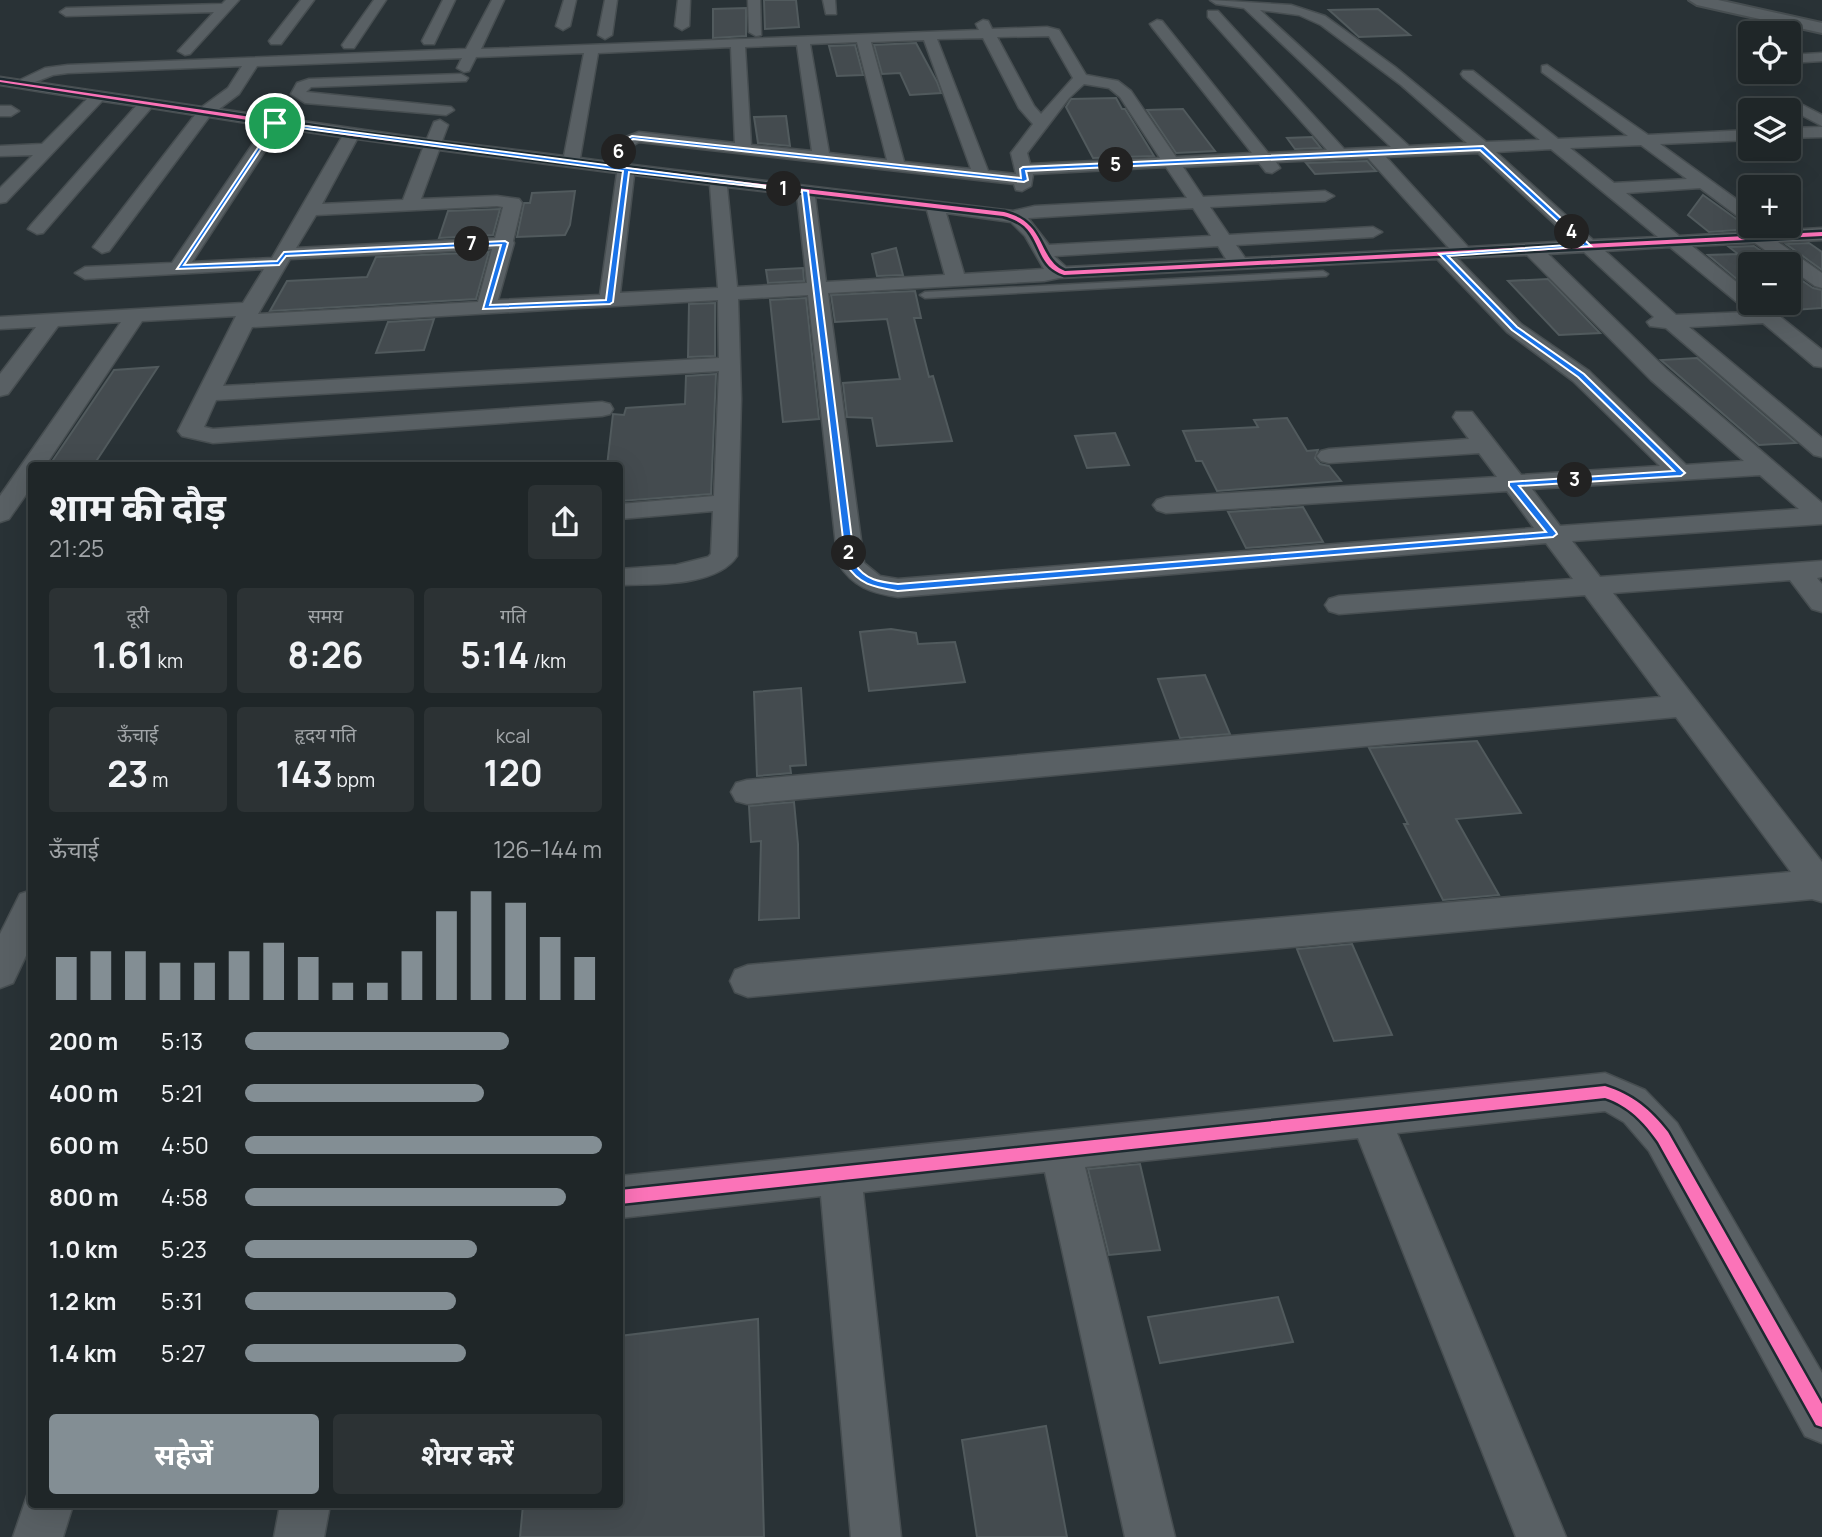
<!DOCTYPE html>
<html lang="hi">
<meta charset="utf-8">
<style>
:root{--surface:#1f2628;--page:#2c3234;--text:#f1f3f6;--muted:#a1a5a8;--line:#3c4345;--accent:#838e94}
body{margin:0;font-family:Manrope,"Noto Sans Devanagari",sans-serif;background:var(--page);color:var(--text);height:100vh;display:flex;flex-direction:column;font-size:26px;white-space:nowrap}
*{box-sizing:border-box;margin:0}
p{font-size:23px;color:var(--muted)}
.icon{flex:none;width:38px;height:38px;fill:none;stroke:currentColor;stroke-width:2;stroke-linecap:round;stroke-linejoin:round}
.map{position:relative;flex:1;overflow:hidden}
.side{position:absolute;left:28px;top:462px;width:595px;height:1046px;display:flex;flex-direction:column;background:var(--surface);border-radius:7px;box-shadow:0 7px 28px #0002,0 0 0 2px var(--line)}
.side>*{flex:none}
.buttons{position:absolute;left:1738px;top:21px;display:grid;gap:14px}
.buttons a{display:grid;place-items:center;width:63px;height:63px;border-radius:7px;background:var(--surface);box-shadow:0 7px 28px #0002,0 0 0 2px var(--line);font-size:35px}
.pin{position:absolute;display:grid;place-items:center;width:60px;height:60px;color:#fff;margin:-30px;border:4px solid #fff;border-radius:50%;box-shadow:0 2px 7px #0007}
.km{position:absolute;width:35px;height:35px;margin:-18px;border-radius:50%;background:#222;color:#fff;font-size:19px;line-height:35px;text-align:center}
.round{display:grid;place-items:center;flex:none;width:74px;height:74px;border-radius:7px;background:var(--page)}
.head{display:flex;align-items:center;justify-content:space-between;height:119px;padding:0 21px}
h1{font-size:38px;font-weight:700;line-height:52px}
.stats{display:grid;grid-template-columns:repeat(3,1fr);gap:10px;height:119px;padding:7px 21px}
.stats div{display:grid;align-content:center;border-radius:7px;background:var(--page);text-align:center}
.stats b{font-size:35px;font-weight:700}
.stats small{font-size:19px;font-weight:400}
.stats p{font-size:19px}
.chart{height:196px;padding:14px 21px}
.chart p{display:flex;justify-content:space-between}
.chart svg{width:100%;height:126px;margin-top:7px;stroke:var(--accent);stroke-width:6}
.primary-button{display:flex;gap:14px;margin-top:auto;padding:14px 21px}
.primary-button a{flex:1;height:80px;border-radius:7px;background:var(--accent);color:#fff;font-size:28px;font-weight:700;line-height:80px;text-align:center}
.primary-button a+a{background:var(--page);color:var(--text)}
ul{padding:0 21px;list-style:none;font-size:23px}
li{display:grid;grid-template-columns:112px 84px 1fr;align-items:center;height:52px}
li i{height:18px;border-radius:9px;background:var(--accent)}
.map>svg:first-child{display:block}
.building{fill:#444b4f;stroke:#515a5d;stroke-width:2}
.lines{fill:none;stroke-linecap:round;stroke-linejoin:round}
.service-casing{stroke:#474e51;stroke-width:3}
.minor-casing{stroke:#474e51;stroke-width:3}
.tertiary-casing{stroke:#474e51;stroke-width:4}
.service{fill:#596064;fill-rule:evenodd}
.minor{fill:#596064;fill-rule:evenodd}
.tertiary{fill:#596064;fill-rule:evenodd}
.cycleway-casing{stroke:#1d2a30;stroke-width:5}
.cycleway{fill:#fb73b8;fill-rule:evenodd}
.route{fill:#1a73e8;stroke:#fff;stroke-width:2;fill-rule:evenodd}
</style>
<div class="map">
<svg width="1822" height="1537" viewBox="0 0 1822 1537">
<rect width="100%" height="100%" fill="#293236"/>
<!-- building -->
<g class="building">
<path d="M764,0H796L799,27L765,29Z"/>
<path d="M746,8V36L713,38V9Z"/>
<path d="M1378,9L1410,35L1359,37L1329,10Z"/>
<path d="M916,43L937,82L941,93L910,95L900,73L882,74L874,45Z"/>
<path d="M855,45L863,75L837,76L829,46Z"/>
<path d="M1116,98L1122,109H1125L1154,156L1093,158L1066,107L1071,99Z"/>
<path d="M1183,109L1215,151L1176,153L1147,110Z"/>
<path d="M786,116L790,146L758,143L754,117Z"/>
<path d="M1312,137L1321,148L1295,149L1287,138Z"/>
<path d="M1367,161L1376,171L1315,174L1306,163Z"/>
<path d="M575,191L570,225L565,235L517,237L524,203H530L532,193Z"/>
<path d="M1703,195L1742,223L1751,229L1709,232L1688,215Z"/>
<path d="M500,209L493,235L439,238L448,211Z"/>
<path d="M1809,243L1822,252V270L1786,244Z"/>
<path d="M1754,246L1781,264H1750V290L1708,255L1738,254L1729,247Z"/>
<path d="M896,248L903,275L877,276L872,254Z"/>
<path d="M489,252L476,299L270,311L287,281L367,277L376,257Z"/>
<path d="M803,268L804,281L768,283L766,270Z"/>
<path d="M1788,271L1813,288L1822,290V308L1777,311L1767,303H1788Z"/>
<path d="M1548,279L1600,333L1559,335L1508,281Z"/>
<path d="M915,291L921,318H914L929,377L933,376L952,441L877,446L872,418L847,417L843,383L900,379L887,319L835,322L831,295Z"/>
<path d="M806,298L819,419L783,422L770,300Z"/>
<path d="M715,303V356L688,357L689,304Z"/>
<path d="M434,319L424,350L376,353L388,322Z"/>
<path d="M1697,358L1796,443L1759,445L1661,360Z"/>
<path d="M158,367L93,466H49L114,370Z"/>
<path d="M716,374L711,494L620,501V466H607L613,414L624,415L626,408L685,404L686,376Z"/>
<path d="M1287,418L1307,451L1318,450L1315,458L1320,464L1329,466L1341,481L1217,491L1202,461H1196L1183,431L1258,427L1254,420Z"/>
<path d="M1115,433L1129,465L1087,468L1075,436Z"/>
<path d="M1303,507L1323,542L1246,548L1228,512Z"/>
<path d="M891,629L916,633L918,644L955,642L965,682L869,691L860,632Z"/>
<path d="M1205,675L1230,734L1180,738L1158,679Z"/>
<path d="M801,688L806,765L790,766L791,773L757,776L754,692Z"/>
<path d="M1477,741L1521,813L1456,819L1499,895L1443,900L1404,824H1408L1369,748Z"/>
<path d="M794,802L798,844L799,918L759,920L761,841L751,842L749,806Z"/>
<path d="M1352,944L1392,1035L1334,1041L1297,949Z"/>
<path d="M1140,1164L1160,1250L1109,1255L1088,1169Z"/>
<path d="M1278,1297L1293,1342L1160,1363L1148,1317Z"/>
<path d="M758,1319L764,1537H520L523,1505H620V1336Z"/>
<path d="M1046,1426L1067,1537H977L962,1440Z"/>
</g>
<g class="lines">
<!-- service casing -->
<g class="service-casing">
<path id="service" d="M1323,271L1328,274L1326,276L925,298L920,295L925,292Z"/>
</g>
<!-- minor casing -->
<g class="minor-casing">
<g id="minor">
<path d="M226,0H239L190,54L185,55L178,51L214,12L66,16L60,12L66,8L222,4Z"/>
<path d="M301,0H314L281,44H271L269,41Z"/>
<path d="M374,0H386L354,48H344L342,45Z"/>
<path d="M443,0H455L434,44H424L422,41Z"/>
<path d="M492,0H504L481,49L979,30L976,24L983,20L988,21L992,29L1047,27L1059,30L1086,75L1118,81L1131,91L1176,157L1252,153L1152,27L1150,24L1157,20L1162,21L1268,153L1327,150L1208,17V11H1218L1344,149L1391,147L1244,8L1216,4L1210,0L1291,5L1325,16L1395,67L1486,142L1540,140L1463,77L1461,74L1463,71H1473L1558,139L1628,136L1542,72V66L1547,65L1648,135L1750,130V140L1660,144L1750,209V222L1744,221L1700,188L1626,193L1679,236L1822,228V240L1778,242L1822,273V288L1815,286L1788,267V264H1785L1755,243L1692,246L1750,293V303H1763L1822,350V367L1814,366L1763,323L1689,327L1822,438V457L1814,455L1666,328L1650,326L1647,322L1654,317L1584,252L1548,254L1667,370L1822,503V524L1572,541L1600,577L1822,561V577L1817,578L1822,584V612L1812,609L1790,580L1613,593L1822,862V902L1812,899L748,997L735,992L730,981L735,970L748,965L1791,872L1676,717L747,804L736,801L731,792L736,783L747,780L1661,697L1585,595L1339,614L1329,611L1325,605L1329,599L1339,596L1573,579L1546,543L898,597C871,593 853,587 838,563L808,295L738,299L741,399L737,556C717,587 653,584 620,585V569L676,565L708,557L711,554L713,511L620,519V504L714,496L719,371L216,400L204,427L213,429L602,402L610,404L613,409L610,414L602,416L213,443L182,436L178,431L236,316L142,321L45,466H32V486L9,519L0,522V496L121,322L58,326L8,394L0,396V374L36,327L0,329V317L243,303L264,269L85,279L75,273L85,267L172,263L265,126L209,117L109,251L102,253L93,247L195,115L151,108L43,233L37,234L28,229L31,225L136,106L102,101L6,202L0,203V188L33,155L0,156V146L42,144L87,99L0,85V77L20,80L45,68L68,65L466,49ZM1260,10L1299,15L1321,25L1401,85L1467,143L1409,146ZM1049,36L1073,78L1041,114L1034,106L997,37ZM983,38L1019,108L1033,124L1011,153L1016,174L988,171L937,39ZM924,40L971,169L904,162L871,42ZM857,42L887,160L829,153L810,44ZM797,45L812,151L751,145L745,47ZM731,47L735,143L639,132L618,140L609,162L580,158L598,53ZM584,53L564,156L442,141L448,125L440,120L434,122L427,139L219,109L239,94L257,66L462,58L457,68L464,72L469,71L476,57ZM242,66L228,88L202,107L35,82L53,75L68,73ZM1084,84L1109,88L1120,97L1160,158L1030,164L1027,153L1069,98ZM280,128L342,137L272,258L192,262ZM357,139L423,148L403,200L322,204ZM639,142L1014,184L1016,190L1022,191L1031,186L1033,174L1166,167L1187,198L1035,206L1013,211L625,164L630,147ZM1641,145L1687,179L1614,183L1570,148ZM1551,149L1658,237L1593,240L1496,152ZM439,150L617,173L600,295L498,300L514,243L513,241L522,203L519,199L497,196L421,199ZM1478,153L1573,241L1468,247L1386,157ZM1368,158L1449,248L1245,258L1236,245L1373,237L1382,232L1373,227L1229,235L1210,207L1325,201L1334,196L1325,191L1203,197L1183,167L1259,163L1266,172L1272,173L1280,168L1276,162ZM634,175L710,185L718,288L620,293ZM727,187L797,195L807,283L737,287ZM815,197L927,210L945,275L826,282ZM497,206L503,207L495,238L296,248L316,215ZM1193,208L1211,236L1049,245L1028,218ZM946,213L1011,222L1025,236L1044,269L964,274ZM1218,246L1226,259L1066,267L1054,256ZM1670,247L1749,312L1676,315L1605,251ZM492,249L478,302L258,314L290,259ZM1527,255L1651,380L1744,461L1686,465L1589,371L1521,324L1457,258ZM1437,259L1507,332L1573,381L1660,466L1521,475L1472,412H1456L1453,417L1469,439L1329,449L1321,451L1317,456L1321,461L1329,463L1479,453L1497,477L1166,497L1157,500L1153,505L1157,510L1166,513L1507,491L1534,528L898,579L880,576L864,563L828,293L1044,281L1059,278ZM718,300L719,358L223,386L252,327ZM1760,475L1799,509L1560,526L1532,489Z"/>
<path d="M564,0H576L570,26L563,30L556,26Z"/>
<path d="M605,0H617L612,35L605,39L598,35Z"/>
<path d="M678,0H690L689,26L682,30L675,26Z"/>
<path d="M748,0H760L761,35L756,36L749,32Z"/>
<path d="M823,0H835L836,14H826Z"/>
<path d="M1822,53V61L1788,63V55Z"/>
<path d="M461,74L468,78L466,81L311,87L306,92L451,107L454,110L446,115L305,103L291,94L297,83L309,79Z"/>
<path d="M1793,100L1822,115V126L1788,108L1785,105L1788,102Z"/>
<path d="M0,106H11L19,111L11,116H0Z"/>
<path d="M1822,127V137L1788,138V128Z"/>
<path d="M32,890V943L13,983L0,988V934L20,894Z"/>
<path d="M1605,1073L1645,1090L1677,1123L1822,1373V1443L1805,1436L1649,1151L1624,1122L1605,1111L1397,1133L1566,1537H1516L1358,1138L1085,1167L1175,1537H1125L1045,1172L863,1192L901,1537H851L821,1196L620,1218V1176Z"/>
<path d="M30,1487L32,1505H73L63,1537H13Z"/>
<path d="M280,1505H330L324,1537H274Z"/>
</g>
</g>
<!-- tertiary casing -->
<g class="tertiary-casing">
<path id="tertiary" d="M1689,0H1718L1822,23V33L1697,5Z"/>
</g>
<!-- service -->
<use href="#service" class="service"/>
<!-- minor -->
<use href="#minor" class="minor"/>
<!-- tertiary -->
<use href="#tertiary" class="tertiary"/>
<!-- cycleway casing -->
<g class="cycleway-casing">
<g id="cycleway">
<path d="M0,80L352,132L718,179L1004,212C1014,215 1023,218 1030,226C1044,240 1045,263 1065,271L1822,232V236L1064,275C1037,266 1042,243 1024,226C1018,221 1011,218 1003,216L718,183L352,136L0,82Z"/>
<path d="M1605,1086C1633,1095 1650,1109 1668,1132L1822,1404V1427L1816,1425L1658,1142C1644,1122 1629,1106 1605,1098L620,1204V1190Z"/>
</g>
</g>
<!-- cycleway -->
<use href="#cycleway" class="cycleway"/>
</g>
<!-- route -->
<path class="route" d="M275,122L613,166L618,143L632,136L1021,178L1020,169L1023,167L1483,146L1591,246L1448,256L1517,327L1584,374L1685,473L1681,476L1519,486L1556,532L1557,534L1553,537L898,591C874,587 859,585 846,564L802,192L629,172L613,302L610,304L483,309L501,245L286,256L279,265L177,269ZM277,125L623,171L606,300L490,305L508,243L505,241L284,252L277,261L184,265ZM633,139L1024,182L1028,180L1026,171L1480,150L1582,244L1439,254L1512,330L1578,377L1674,471L1509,482V486L1546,532L898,584C880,582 865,580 855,564L808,191L619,167L624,144Z"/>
</svg>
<div class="buttons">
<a><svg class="icon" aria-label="locate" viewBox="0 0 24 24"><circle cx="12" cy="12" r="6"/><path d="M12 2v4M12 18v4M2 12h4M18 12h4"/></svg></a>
<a><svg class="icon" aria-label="layers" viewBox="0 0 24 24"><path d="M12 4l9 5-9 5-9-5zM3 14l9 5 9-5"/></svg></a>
<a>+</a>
<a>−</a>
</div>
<div class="pin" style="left:275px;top:123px;background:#1e9e55"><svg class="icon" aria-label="arrive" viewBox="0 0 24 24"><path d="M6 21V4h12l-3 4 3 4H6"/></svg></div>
<b class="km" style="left:784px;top:189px">1</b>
<b class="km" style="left:849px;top:553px">2</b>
<b class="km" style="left:1575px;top:480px">3</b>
<b class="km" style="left:1572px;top:232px">4</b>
<b class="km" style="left:1116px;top:165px">5</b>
<b class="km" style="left:619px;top:152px">6</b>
<b class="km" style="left:472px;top:244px">7</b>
<section class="side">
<div class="head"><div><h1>शाम की दौड़</h1><p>21:25</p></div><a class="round"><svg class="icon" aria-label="share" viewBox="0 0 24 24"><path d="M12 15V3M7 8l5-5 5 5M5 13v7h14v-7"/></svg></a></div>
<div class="stats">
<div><p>दूरी</p><b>1.61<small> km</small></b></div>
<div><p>समय</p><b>8:26</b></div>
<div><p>गति</p><b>5:14<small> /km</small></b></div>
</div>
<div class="stats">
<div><p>ऊँचाई</p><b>23<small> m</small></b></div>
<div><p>हृदय गति</p><b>143<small> bpm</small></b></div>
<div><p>kcal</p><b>120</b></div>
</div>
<div class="chart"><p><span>ऊँचाई</span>126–144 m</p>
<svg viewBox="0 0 160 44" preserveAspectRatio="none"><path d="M5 44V29M15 44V27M25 44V27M35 44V31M45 44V31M55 44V27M65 44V24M75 44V29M85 44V38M95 44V38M105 44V27M115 44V13M125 44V6M135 44V10M145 44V22M155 44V29"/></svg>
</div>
<ul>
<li><b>200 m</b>5:13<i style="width:74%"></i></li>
<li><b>400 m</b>5:21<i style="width:67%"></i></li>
<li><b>600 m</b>4:50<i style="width:100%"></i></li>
<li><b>800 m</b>4:58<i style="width:90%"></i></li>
<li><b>1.0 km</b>5:23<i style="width:65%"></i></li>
<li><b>1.2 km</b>5:31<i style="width:59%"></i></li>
<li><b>1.4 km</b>5:27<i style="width:62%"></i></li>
</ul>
<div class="primary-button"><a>सहेजें</a><a>शेयर करें</a></div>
</section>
</div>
